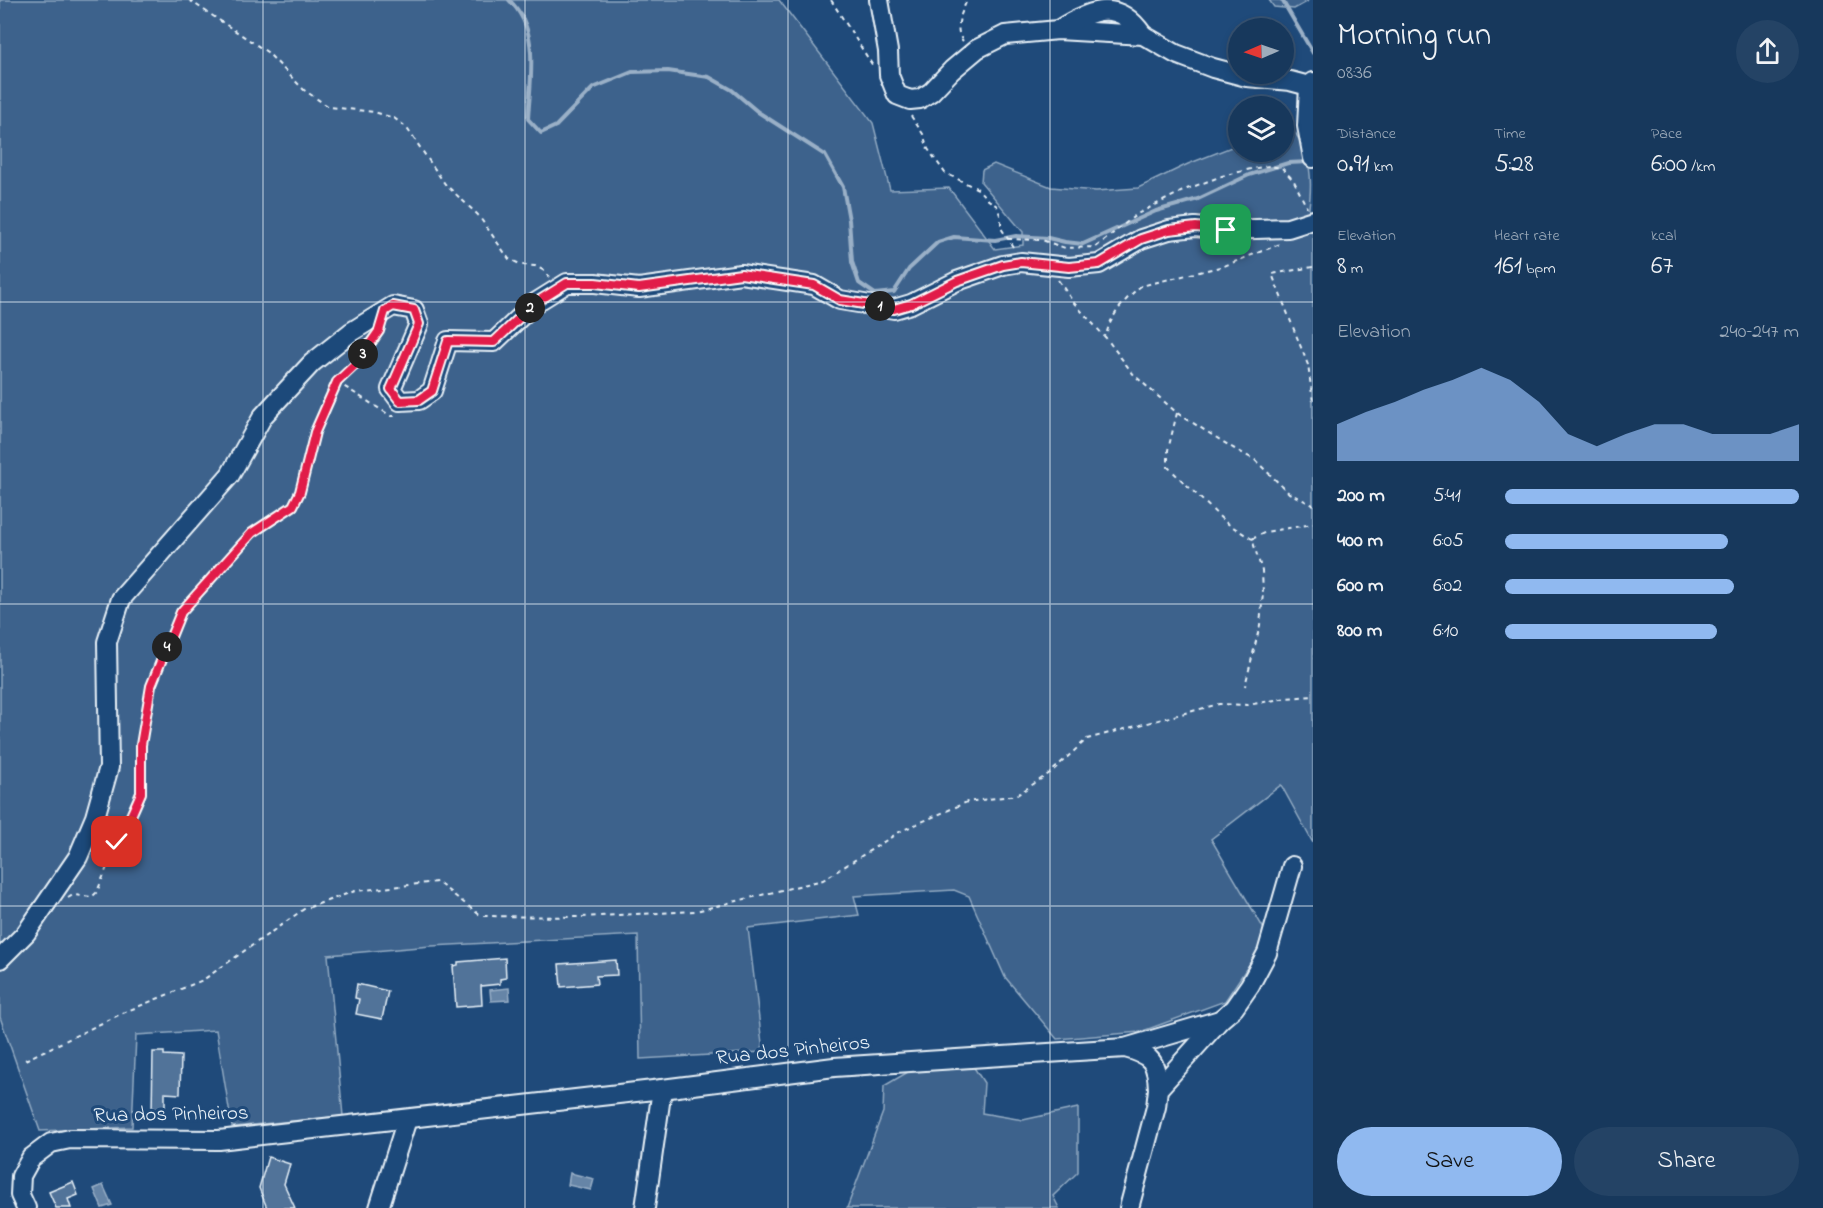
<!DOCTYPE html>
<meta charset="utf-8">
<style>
:root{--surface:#17385c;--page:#244365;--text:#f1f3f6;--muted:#9eacbb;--line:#365272;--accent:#90b9f0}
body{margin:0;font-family:"Indie Flower",sans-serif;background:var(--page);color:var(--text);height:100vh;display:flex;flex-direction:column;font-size:22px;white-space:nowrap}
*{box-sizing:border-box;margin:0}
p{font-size:20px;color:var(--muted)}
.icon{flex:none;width:33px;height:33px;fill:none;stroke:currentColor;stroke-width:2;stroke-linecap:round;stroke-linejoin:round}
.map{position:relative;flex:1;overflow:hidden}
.drawer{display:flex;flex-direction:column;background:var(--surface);width:510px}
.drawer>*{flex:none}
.needle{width:39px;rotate:268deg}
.fabs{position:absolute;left:1228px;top:18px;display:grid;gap:12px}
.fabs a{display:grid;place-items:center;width:66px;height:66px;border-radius:50%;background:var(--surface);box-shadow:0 3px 9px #0003,0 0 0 2px var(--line);font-size:30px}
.pin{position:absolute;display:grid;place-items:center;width:51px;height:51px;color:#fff;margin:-26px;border-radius:12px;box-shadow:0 3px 9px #0006}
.km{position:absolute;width:30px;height:30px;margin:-15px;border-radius:50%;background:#222;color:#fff;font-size:16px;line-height:30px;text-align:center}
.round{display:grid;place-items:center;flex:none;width:63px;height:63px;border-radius:32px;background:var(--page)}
.head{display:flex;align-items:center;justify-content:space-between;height:102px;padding:0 24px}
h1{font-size:33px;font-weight:600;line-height:45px}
.metrics{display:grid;grid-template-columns:repeat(3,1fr);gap:9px;height:102px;padding:6px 24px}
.metrics div{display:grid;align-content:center}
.metrics b{font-size:26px;font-weight:600}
.metrics small{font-size:16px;font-weight:400}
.metrics p{font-size:16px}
.chart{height:168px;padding:12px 24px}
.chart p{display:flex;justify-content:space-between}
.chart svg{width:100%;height:108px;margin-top:6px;fill:var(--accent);opacity:.7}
.action{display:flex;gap:12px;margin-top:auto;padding:12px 24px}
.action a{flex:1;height:69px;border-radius:36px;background:var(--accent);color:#111;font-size:24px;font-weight:600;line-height:69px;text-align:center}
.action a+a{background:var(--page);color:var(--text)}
ul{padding:0 24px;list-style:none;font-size:20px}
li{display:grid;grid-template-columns:96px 72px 1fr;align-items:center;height:45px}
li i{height:15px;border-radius:8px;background:var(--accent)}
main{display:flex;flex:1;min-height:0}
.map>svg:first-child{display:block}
.green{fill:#3c628c;stroke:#92aac2;stroke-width:1.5}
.water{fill:#6685a7;stroke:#9ab0c7;stroke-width:1.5}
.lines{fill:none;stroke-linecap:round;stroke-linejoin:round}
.stream{stroke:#9ab0c7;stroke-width:4}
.building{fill:#517399;stroke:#e8f1f8;stroke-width:1.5}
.minor-casing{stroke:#e8f1f8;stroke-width:22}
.path{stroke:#e8f1f8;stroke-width:2;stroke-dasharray:4.5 4.5;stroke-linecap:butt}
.minor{stroke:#1f4a7a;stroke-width:18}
.route-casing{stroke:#fff;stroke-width:12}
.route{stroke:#e11d48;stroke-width:8}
.grid{fill:none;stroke:#e8f1f8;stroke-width:1.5;stroke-opacity:0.55}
.labels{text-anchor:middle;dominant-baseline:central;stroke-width:6;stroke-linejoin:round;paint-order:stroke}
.street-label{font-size:21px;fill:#e8f1f8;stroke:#1f4a7a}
</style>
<main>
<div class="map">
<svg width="1313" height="1208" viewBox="0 0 1313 1208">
<rect width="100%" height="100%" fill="#1f4a7a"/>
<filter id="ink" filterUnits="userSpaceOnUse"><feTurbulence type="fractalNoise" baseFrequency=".0167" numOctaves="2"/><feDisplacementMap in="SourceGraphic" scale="12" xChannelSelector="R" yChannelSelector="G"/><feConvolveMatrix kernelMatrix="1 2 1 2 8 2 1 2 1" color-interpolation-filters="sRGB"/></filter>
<g filter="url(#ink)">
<!-- green -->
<g class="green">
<path d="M0,0H779L873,123L890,190L949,188L995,249L1023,245V232L981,182L982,170L994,164L1051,187L1096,191L1138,188L1188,164L1239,144V152H1284V130L1293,129C1312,159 1313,180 1308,215L1313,224V843L1281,785L1211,839L1268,936L1225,1001L1140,1032L1057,1039L1005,977L969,896L954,890L854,896L859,915L748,928L763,1052L640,1059L638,935L431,946L328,955L343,1116L232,1127L216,1030L136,1035L132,1127L40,1131L0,1017Z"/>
<path d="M1269,0H1308L1307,2L1294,9L1274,7Z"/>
<path d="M973,1066L984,1083L982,1113L1023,1120L1078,1108V1172L1053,1196L1059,1208H847L883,1112L884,1086L908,1072Z"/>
</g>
<!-- water -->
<g class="water">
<path d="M509,988L510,1000L491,1001L490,990Z"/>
<path d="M570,1173L594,1179L591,1190L568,1185Z"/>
<path d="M103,1185L112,1205L102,1208L94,1189Z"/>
</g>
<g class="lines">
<!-- stream -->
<g class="stream">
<path d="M509,0C541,30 530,79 528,119L541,133L556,126L593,88L632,72L668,71L709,77L732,90L758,112L825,155L843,187L849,220L852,262L859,283L875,294L894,292L909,269L938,242L954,237L995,240L1016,236L1048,238L1065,242L1083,244L1156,211L1198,199L1249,175L1288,163L1309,162"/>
<path d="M1282,0L1313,53"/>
</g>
</g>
<!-- building -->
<g class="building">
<path d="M505,958L506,978L500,979V984L481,986L482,1005L456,1007L453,966L458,965V962Z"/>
<path d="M616,960L617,975L596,976L597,984L561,987L559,964Z"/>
<path d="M357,984L388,991L382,1019L356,1014L359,999L355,998Z"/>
<path d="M153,1052H164V1055L181,1056L180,1094L165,1093V1114L152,1113Z"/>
<path d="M268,1157L290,1164L284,1184L295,1208H267L259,1188Z"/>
<path d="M73,1182L78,1195L68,1199L71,1208H56L49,1192Z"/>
</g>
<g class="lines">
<!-- minor casing -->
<g class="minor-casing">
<g id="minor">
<path d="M879,0L888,51L889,75L897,95L910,100L920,99L931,92L952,70L977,49L1005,35L1058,30L1143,35L1176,54L1213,68L1247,77L1290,81L1309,86"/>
<path d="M1058,30C1094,7 1119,0 1143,35"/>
<path d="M1313,82L1309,86L1307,126L1313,158"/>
<path d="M0,959L26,933L78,857L95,817L109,767L107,642L121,599L230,475L263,416L286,391L312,363L351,332L393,306L414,310L419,324L391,389L400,401L419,400L432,391L448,341L494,342L535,303L567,283H595L639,288L741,274L814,285L840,300L894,309L911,304L957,281L1003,265L1021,262L1069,267L1099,264L1141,239L1169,230L1195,227L1226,230L1288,228L1313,220"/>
<path d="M1125,1048L1220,1020"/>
<path d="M26,1208L20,1195L21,1176L31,1158L51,1143L70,1139L219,1140L662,1089L834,1067L1125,1048C1151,1055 1157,1061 1158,1089"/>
<path d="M379,1208L407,1119"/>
<path d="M645,1208L662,1089"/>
<path d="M1129,1208L1156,1107L1158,1089L1220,1020L1234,1008L1250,985L1267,953L1292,866"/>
</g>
</g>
<!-- path -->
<g class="path">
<path d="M189,0L267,52L304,90L329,107L374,112L394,118L406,127L445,184L478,215L509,259L522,265L535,266L543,270L549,277"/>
<path d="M831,0L873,66"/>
<path d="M963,41C953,29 962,12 967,0"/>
<path d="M911,116L923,134L928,149L945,173L978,189L987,199L997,206L1001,218V228L1008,239"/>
<path d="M1013,247L1008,239L1042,240L1065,248L1096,247L1137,214L1187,189L1222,176L1251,169L1269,166L1282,168L1294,181L1307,208"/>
<path d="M1313,267L1272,274L1308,365L1313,402"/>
<path d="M1058,280L1074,303L1106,338L1134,375L1177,413L1233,448L1255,460L1289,493L1313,505"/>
<path d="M1107,332C1111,315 1127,297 1141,286L1224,266L1280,244"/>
<path d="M337,382L391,416H396"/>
<path d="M1177,413L1168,450V467L1225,522L1252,539L1262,571L1263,593L1260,625L1245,686"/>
<path d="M1252,539L1266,532L1313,524"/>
<path d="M68,898L73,895L92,897L97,892L117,842L126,827L141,793V745L151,686L181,611L252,533L293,506L300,492L315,432L337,382L356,364L377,334"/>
<path d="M25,1060L125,1012L203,980L304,909L355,891L437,882L481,916L580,917L696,911L823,880L901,831L967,802L1017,795L1050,773L1087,739L1219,704L1248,705L1286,698L1313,696"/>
</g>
<!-- minor -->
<use href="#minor" class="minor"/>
</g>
</g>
<g class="lines" filter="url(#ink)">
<!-- route casing -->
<g class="route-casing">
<path id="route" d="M117,842L126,827L141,793V745L151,686L181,612L252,533L293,506L300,492L315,432L337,382L356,364L379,331L385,311L393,306L414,310L419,324L391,389L400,401L419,400L432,391L448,341L494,342L535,303L567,283H595L639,288L741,274L814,285L840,300L894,309L911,304L957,281L1003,265L1021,262L1069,267L1099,264L1141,239L1169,230L1196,227L1226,230"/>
</g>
<!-- route -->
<use href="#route" class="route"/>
</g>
<!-- grid -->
<path class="grid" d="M263,0V1208M525,0V1208M788,0V1208M1050,0V1208M0,302H1313M0,604H1313M0,906H1313"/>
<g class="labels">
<!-- street labels -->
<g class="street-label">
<text transform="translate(793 1051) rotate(-6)">Rua dos Pinheiros</text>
<text transform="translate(171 1115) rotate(-1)">Rua dos Pinheiros</text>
</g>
</g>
</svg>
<div class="fabs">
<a><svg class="needle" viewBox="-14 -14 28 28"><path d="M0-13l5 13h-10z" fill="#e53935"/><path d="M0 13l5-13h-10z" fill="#9eacbb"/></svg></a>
<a><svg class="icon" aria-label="layers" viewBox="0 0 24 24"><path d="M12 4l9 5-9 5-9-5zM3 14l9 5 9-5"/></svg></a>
</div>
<div class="pin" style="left:1226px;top:230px;background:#1e9e55"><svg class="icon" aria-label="arrive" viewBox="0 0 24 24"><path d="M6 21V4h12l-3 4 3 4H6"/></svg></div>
<div class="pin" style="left:117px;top:842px;background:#d93025"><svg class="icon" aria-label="check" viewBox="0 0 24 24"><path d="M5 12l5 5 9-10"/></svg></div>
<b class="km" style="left:880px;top:306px">1</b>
<b class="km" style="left:530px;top:308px">2</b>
<b class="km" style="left:363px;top:354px">3</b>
<b class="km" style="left:167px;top:647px">4</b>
</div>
<section class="drawer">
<div class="head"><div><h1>Morning run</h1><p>08:36</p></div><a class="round"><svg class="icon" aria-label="share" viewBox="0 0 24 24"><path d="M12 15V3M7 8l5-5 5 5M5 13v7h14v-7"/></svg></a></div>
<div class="metrics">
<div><p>Distance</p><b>0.91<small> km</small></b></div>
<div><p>Time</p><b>5:28</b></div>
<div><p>Pace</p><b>6:00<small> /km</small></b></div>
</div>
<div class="metrics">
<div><p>Elevation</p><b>8<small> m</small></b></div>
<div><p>Heart rate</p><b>161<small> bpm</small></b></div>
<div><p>kcal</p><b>67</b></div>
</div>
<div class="chart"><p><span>Elevation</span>240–247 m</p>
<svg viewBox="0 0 160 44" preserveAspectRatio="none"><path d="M0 44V29L10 24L20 20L30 15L40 11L50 6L60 11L70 20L80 33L90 38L100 33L110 29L120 29L130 33L140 33L150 33L160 29V44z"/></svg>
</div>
<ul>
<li><b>200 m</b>5:41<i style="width:100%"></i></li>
<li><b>400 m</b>6:05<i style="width:76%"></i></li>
<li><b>600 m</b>6:02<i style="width:78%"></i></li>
<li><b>800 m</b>6:10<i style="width:72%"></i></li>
</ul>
<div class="action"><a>Save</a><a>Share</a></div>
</section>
</main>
